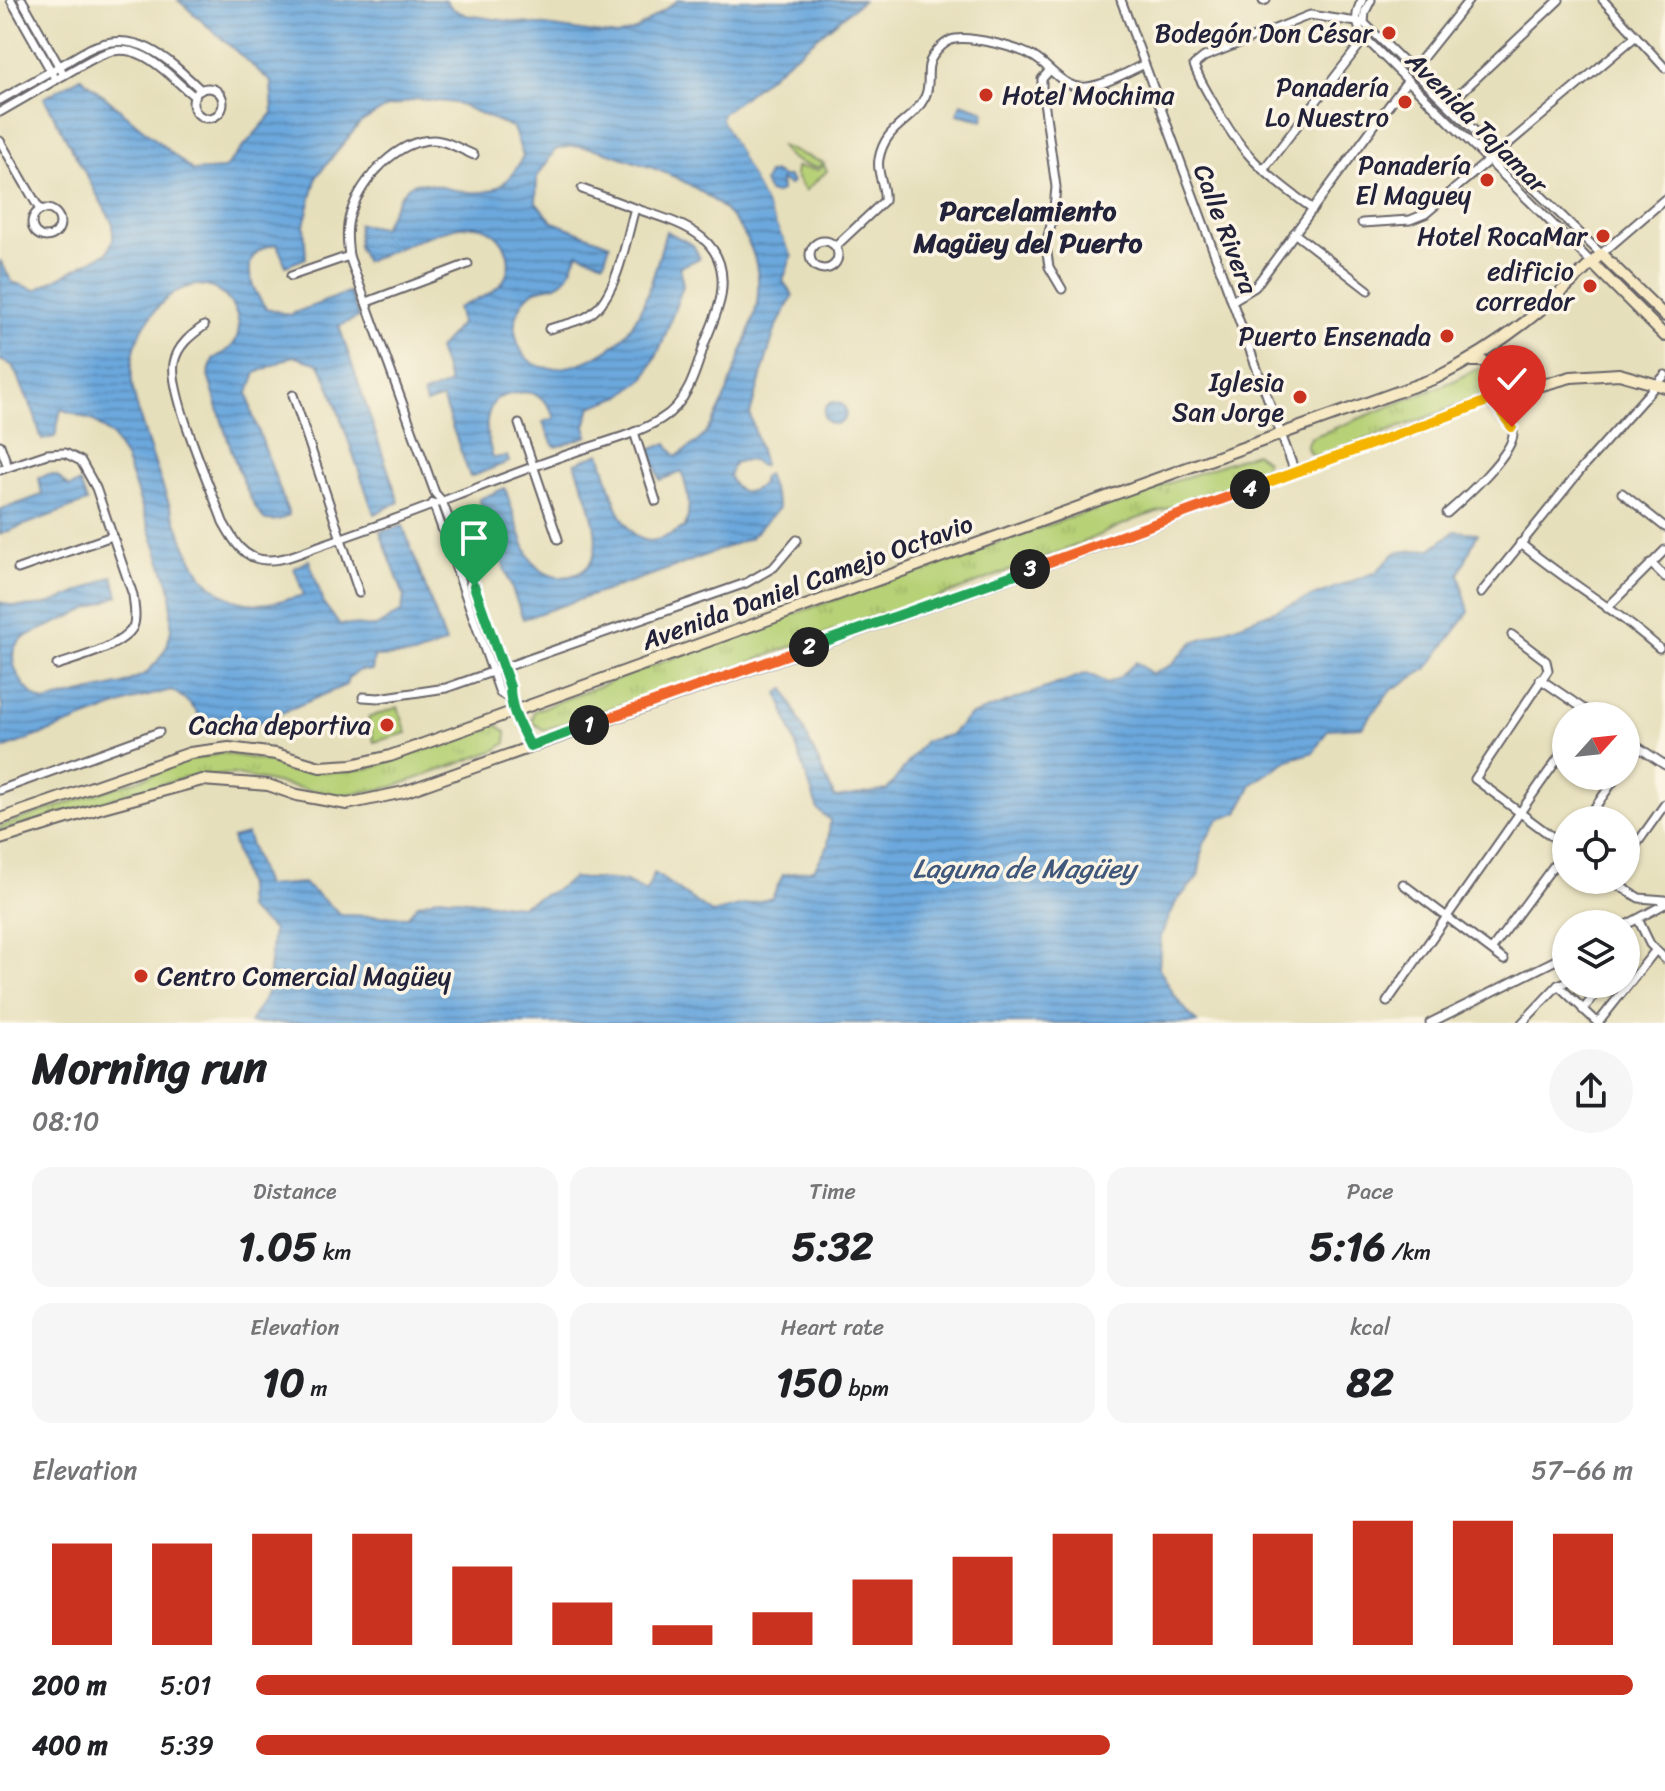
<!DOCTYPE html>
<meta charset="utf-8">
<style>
:root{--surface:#fff;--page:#f6f6f6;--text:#202124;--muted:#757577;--accent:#c8321e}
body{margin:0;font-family:Sriracha,sans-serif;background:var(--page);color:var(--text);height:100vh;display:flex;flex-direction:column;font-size:30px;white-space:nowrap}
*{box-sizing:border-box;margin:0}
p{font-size:26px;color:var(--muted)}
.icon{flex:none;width:44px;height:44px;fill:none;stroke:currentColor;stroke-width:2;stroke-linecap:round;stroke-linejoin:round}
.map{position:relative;height:1023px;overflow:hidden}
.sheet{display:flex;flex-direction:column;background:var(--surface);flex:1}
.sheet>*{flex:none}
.needle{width:52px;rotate:63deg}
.buttons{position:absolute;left:1552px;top:702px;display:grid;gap:16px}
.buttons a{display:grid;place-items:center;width:88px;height:88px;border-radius:50%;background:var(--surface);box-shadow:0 2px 6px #0004;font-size:40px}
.pin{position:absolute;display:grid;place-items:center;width:68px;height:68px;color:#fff;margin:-82px -34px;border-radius:50% 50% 50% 0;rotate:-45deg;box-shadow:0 0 8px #0007}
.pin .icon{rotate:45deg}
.km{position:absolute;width:40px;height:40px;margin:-20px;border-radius:50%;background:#222;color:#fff;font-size:22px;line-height:40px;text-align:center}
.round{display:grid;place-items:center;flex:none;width:84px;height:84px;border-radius:42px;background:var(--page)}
.head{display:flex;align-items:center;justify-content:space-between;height:136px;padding:0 32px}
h1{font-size:44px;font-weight:700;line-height:60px}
.stats{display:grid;grid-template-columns:repeat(3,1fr);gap:12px;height:136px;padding:8px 32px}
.stats div{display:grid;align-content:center;border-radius:20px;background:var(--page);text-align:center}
.stats b{font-size:40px;font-weight:700}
.stats small{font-size:22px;font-weight:400}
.stats p{font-size:22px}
.chart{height:224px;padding:16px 32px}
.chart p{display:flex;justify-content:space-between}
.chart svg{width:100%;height:144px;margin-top:8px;stroke:var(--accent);stroke-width:6}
ul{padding:0 32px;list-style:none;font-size:26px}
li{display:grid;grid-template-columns:128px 96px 1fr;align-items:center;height:60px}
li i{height:20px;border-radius:10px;background:var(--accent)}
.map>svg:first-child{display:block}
.grass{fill:#b7d177;stroke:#6c7a59;stroke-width:2}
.park{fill:url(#park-tufts);stroke:#6c7a59;stroke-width:2}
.water{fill:url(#water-rules);stroke:#47658c;stroke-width:2}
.pier{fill:#e6dfbb}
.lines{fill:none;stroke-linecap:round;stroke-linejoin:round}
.minor-casing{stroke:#676468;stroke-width:11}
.secondary-casing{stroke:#676468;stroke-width:14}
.minor{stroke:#fff;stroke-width:7}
.secondary{stroke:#f6e9c3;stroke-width:10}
.split-1-casing{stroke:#fff;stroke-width:16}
.split-2-casing{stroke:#fff;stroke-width:16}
.split-3-casing{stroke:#fff;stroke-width:16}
.split-4-casing{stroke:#fff;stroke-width:16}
.split-5-casing{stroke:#fff;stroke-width:16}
.split-6-casing{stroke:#fff;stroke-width:16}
.split-1{stroke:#22a559;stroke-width:10}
.split-2{stroke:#f0652b;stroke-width:10}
.split-3{stroke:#22a559;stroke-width:10}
.split-4{stroke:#f0652b;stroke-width:10}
.split-5{stroke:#f5b400;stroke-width:10}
.split-6{stroke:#f5b400;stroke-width:10}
.poi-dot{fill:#c8321e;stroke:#fcf5e5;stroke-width:3}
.labels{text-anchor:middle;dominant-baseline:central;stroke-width:7;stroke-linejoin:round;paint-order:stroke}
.poi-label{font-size:26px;fill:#22223b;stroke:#fcf5e5;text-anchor:end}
.street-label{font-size:26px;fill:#22223b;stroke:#fcf5e5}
.neighbourhood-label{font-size:28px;font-weight:bold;fill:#22223b;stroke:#fcf5e5}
.water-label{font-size:28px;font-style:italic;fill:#40587c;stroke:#fcf5e5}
</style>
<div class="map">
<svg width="1665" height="1023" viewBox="0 0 1665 1023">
<defs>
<pattern id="park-tufts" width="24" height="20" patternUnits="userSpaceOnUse" patternTransform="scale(2)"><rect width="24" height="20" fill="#b7d177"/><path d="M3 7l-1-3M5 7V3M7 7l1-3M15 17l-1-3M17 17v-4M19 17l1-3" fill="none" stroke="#9db368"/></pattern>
<pattern id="water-rules" width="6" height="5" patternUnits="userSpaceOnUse" patternTransform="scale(2)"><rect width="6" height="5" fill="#6ca8dd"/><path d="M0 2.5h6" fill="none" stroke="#5888b4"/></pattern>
</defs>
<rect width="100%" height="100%" fill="#fcf5e5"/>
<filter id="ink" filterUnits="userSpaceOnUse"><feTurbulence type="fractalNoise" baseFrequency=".0125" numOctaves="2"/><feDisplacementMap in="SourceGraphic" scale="16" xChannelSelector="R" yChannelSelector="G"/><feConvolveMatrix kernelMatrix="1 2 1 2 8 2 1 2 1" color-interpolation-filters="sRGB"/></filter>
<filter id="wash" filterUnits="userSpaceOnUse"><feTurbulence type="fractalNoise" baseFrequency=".006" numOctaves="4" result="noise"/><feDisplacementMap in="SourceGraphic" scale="32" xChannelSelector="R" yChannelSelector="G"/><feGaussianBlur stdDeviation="1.8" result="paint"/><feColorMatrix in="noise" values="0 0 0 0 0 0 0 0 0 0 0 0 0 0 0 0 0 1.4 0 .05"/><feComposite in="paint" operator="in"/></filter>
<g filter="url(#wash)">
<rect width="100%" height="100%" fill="#e6dfbb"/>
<!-- grass -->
<g class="grass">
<path d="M780,146L824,163L820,167C805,167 788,160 780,146Z"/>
<path d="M824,165L827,171L805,191L795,175L796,167L818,170Z"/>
<path d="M398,707L407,733L374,742L368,718Z"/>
</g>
<!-- park -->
<g class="park">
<path d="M1488,367L1493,369L1498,383L1491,394L1318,457L1311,455L1306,446L1310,438L1456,380L1478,368Z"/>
<path d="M1255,453L1266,461L1261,477L1133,520L1077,545L932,600L859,621L734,668L544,730L532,722L534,711L728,637Z"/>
<path d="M495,723L506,732V743L496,750L393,787L338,796L233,774L188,777L0,831V826L149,776L184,761L223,753L325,772L372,768Z"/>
</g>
<!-- water -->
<g class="water">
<path d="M178,0H445L453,9L466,15L617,36L635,30L678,0H863L723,114L722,119L792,255L783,281L793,295L775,330L750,414L764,465L760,466C751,459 744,459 734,463L729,476C735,492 747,497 761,485L763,477L767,474L779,508L750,538L683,564L523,619L479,499L505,488C513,509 520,541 531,559C536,569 551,578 562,577C622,573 586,496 575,463L600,453C608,476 620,541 650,541C661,541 675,532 685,527C692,507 688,493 682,472L660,480L650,450L667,443L676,457C685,450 698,443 705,434C721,413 729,386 738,362C745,343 754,323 757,303C768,225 702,183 638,163C610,154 584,140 555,150L537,177L536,203L553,222L610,244L604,262L578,253C573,261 571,274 564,280C547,295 532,277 517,314C513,324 515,333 518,343C533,387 591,364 617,343C645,319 656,266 666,231L693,245L700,258L680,267L683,286L662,344L645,378L621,396L591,407L585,426L588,436L557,447L553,445L543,422L555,418C543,388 522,388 496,399C481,420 487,435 493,458L507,456L509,462L470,477L442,398L426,404L423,394L450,384L438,349L461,323L457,308C472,301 488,297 500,285C520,263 503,228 475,226C446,224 393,251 365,262L358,246V224L382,228C390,216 398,194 409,186C417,180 425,183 433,185C477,195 501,202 523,156L513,128L456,103L417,99L385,108L360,123L317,176L304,225L306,258L286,266L277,244C237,251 248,284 266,308L289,315L349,292L359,317L339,326L399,502L374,514L328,382L319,364L293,356L256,373L248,393L252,413L289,515C281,521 275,521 265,520C241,495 220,412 208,376L213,359C222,354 232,349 236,340C248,313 219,279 191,286C171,291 160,303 149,319C135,338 130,359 132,382C134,411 185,557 203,577C211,586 226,598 238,601C259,608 283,600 304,595L294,568L309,560L324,604L339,624L376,627L402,611L404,596L380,532L403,526L446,643L416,655L374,657L372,671L360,670L348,678L346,685L240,731H208C198,711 190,701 171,690L136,699L0,750L2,707L0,698V602C36,618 80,591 113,576L118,596L24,637C21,640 17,643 15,647C7,667 27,694 44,702L123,684L145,674L157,662L167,646L171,630V591L125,458L112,436L94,421L61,409L55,437L42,440L33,410L12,365L0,360V260L12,282L36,290L108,252L113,239V224L44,98L81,77L193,171L224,169L273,113L271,82Z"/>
<path d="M961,103L985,111L983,120L957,114Z"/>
<path d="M774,172L783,177H789L792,183L789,185L780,180L781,191L775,194L768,192L764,182L768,174Z"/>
<circle cx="835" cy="413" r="11"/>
<path d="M49,474L57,476L69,487L80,483L87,502L0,534V510L42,495L39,478Z"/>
<path d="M1455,531L1478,533L1459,574L1469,612L1427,669L1390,691L1362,727L1328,729L1314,752L1288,760L1252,784L1238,813L1218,820L1204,843L1198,877L1176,902L1161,936L1159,968L1176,998L1197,1023H250L267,993L273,930L247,909L246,886L232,838L247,834L265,886L303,883L342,915L407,917L418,904L440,897L520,906L557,889L573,878L624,881L646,892L654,873L712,913L772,898L783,875L814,869L828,846L830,820L818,810L778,693L785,689L835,798L887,790L925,741L950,735L969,716L1087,673L1107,683L1119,678L1136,662L1152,674L1170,666L1193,642L1376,572L1396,552L1431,549Z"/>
</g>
<!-- pier -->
<path class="pier" d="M743,98L744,100L725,119L796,255H792L722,119L723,114Z"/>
</g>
<g filter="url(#ink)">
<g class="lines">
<!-- minor casing -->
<g class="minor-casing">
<g id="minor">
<path d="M1121,0L1295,472"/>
<path d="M1362,0C1354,15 1355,24 1365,38L1592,263"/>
<path d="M1371,0L1365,12L1364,23L1601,254L1665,199"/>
<path d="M1603,0L1665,68"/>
<path d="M1263,1L1266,0"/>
<path d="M1050,70L1042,79V87L1056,187L1053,218L1046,243L1047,253L1049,267L1062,289"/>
<path d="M1413,70L1469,0"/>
<path d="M64,75C77,68 90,59 103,54C141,38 169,77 195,97"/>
<path d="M56,80L51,71C64,64 76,56 89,49C136,26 169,60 201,90"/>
<circle cx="208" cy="103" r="15"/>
<path d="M0,100L51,71L11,0"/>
<path d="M1449,104L1559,0"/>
<path d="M0,112L64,75L22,0"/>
<path d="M0,141L40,210"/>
<path d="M474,155C462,150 446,140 433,140C397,140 362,179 351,212C346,226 347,240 349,256L435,493L442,501L504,667L511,690L509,698L513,712L530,746"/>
<path d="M1263,170L1365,38"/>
<circle cx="46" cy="223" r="14"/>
<path d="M1313,209C1264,174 1240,153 1211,99C1205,88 1198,77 1194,65L1204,57L1310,15L1364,23"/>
<path d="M1362,223L1410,220L1425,214L1636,36"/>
<path d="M1294,233L1368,290"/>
<circle cx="824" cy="255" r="14"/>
<path d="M836,246L884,201C886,186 876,174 879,159C885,125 912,123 925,97C932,83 924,68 933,56C938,49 944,43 951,40C967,34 1020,48 1034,57C1048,65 1058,81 1074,86C1095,92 1124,73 1143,65"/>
<path d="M291,276L349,256"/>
<path d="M1232,301L1255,287L1407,81"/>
<path d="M367,302L468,264"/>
<path d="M204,326C191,335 177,346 174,363C169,394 211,488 223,522C233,540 243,559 266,560C284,561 302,552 319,546C365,530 410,514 456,496C495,481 535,465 575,452C604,442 635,435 661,419C688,403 696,371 705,342C711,328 718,312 721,296C731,235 679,223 634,208C617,202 599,195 582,189"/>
<path d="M549,329C561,325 575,323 586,317C617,301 626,239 635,208"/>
<path d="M293,395L359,593"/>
<path d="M519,424L558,539"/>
<path d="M634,432L656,501"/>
<path d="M0,445L8,467"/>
<path d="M0,470L47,454L65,453L81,461L96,488L133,595C134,605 137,618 133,627C122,647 77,658 57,665"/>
<path d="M1622,493L1665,527"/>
<path d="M433,503L500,693L509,698"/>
<path d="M1447,513C1462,500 1517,451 1513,431C1511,420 1498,408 1492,399"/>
<path d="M1520,543C1564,580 1616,609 1659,648"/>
<path d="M1651,563L1665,577"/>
<path d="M18,569L112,536"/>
<path d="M1481,593L1583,467L1665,375"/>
<path d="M1607,608L1665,550"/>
<path d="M1512,635L1546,661L1548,670L1475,779L1566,847"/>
<path d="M1540,679L1594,716"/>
<path d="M363,697L379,698L446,688L746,583L774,567L797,540"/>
<path d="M1626,739L1665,765"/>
<path d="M1626,763L1637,747"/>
<path d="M0,790L159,732"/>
<path d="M1586,820L1617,776"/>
<path d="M1626,859L1665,804"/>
<path d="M1610,880L1639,898L1665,900"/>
<path d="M1403,884L1504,960"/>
<path d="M1638,919L1650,944L1665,959"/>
<path d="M1626,925L1665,904"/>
<path d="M1492,949L1566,849"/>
<path d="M1558,985L1598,1023"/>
<path d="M1387,1002L1566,747"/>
<path d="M1583,1010L1603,984"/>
<path d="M1430,1023L1566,955"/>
<path d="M1522,1023L1558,985L1566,982"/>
<path d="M1598,1023L1655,951"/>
</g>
</g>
<!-- secondary casing -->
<g class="secondary-casing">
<g id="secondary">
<path d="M1592,263L1665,336"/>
<path d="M1472,361H1482L1494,366L1502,384L1497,398"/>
<path d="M0,819L190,753L229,748L276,754L320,767L352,765L390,756L1436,378C1504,344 1547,307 1601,254L1665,316"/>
<path d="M0,839L103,807L202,780L268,785L297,795L347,804L404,792L1107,542L1492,399L1571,377L1619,374L1665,387"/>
</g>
</g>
<!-- minor -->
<use href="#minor" class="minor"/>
<!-- secondary -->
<use href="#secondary" class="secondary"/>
</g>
</g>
<g class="lines" filter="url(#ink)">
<!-- split-1 casing -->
<g class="split-1-casing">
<path id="split-1" d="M474,586L510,687C510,709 520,726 530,746L589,725"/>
</g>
<!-- split-2 casing -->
<g class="split-2-casing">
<path id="split-2" d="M589,725L809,647"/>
</g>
<!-- split-3 casing -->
<g class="split-3-casing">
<path id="split-3" d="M809,647L1030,569"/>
</g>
<!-- split-4 casing -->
<g class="split-4-casing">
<path id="split-4" d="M1030,569L1250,489"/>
</g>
<!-- split-5 casing -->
<g class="split-5-casing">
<path id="split-5" d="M1250,489L1469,408"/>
</g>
<!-- split-6 casing -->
<g class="split-6-casing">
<path id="split-6" d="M1469,408L1492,399L1512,427"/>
</g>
<!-- split-1 -->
<use href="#split-1" class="split-1"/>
<!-- split-2 -->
<use href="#split-2" class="split-2"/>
<!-- split-3 -->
<use href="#split-3" class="split-3"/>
<!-- split-4 -->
<use href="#split-4" class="split-4"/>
<!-- split-5 -->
<use href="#split-5" class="split-5"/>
<!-- split-6 -->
<use href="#split-6" class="split-6"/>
</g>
<!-- markers -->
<g class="poi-dot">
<circle cx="1389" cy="33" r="8"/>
<circle cx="986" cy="95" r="8"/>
<circle cx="1405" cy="102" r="8"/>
<circle cx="1487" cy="180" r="8"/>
<circle cx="1603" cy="236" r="8"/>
<circle cx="1590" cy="286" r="8"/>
<circle cx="1447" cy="336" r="8"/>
<circle cx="1300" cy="397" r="8"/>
<circle cx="387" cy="725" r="8"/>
<circle cx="141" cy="976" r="8"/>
</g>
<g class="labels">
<!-- poi labels -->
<g class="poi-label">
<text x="1373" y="33">Bodegón Don César</text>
<text x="1389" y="87">Panadería<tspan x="1389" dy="30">Lo Nuestro</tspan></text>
<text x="1002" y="95" text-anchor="start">Hotel Mochima</text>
<text x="1471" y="165">Panadería<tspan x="1471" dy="30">El Maguey</tspan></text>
<text x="1587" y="236">Hotel RocaMar</text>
<text x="1574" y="271">edificio<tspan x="1574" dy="30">corredor</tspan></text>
<text x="1431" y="336">Puerto Ensenada</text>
<text x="1284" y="382">Iglesia<tspan x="1284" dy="30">San Jorge</tspan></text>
<text x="371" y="725">Cacha deportiva</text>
<text x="157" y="976" text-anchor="start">Centro Comercial Magüey</text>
</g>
<!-- street labels -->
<g class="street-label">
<text transform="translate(1477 122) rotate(45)">Avenida Tajamar</text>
<text transform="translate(1226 229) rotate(69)">Calle Rivera</text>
<text transform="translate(807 582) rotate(-20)">Avenida Daniel Camejo Octavio</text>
</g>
<!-- neighbourhood labels -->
<g class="neighbourhood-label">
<text x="1028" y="210">Parcelamiento<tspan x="1028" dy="32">Magüey del Puerto</tspan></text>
</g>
<!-- water labels -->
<g class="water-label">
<text x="1024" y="868">Laguna de Magüey</text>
</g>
</g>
</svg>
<div class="buttons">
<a><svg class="needle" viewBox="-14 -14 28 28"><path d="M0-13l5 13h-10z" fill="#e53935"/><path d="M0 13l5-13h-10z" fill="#757577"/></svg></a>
<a><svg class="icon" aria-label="locate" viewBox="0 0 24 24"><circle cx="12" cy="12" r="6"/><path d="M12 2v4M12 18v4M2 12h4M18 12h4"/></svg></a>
<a><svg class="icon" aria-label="layers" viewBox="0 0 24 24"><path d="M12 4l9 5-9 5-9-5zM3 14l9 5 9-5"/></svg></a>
</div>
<div class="pin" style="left:474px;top:586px;background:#1e9e55"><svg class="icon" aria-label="arrive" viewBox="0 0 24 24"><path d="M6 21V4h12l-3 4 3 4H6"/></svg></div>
<div class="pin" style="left:1512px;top:427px;background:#d93025"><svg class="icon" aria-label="check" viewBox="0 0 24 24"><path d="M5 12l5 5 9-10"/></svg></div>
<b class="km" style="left:589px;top:725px">1</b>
<b class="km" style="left:809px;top:647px">2</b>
<b class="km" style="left:1030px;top:569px">3</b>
<b class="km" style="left:1250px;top:489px">4</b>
</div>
<section class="sheet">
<div class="head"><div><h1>Morning run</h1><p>08:10</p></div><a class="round"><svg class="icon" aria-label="share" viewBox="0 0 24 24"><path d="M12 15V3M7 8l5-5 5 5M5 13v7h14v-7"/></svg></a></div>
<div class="stats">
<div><p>Distance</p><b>1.05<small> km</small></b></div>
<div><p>Time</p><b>5:32</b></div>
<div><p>Pace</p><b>5:16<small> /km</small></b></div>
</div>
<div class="stats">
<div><p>Elevation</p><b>10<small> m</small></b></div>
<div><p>Heart rate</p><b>150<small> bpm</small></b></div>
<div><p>kcal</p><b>82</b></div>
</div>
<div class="chart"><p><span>Elevation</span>57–66 m</p>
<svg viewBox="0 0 160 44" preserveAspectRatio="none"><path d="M5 44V13M15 44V13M25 44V10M35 44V10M45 44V20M55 44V31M65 44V38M75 44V34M85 44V24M95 44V17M105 44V10M115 44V10M125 44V10M135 44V6M145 44V6M155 44V10"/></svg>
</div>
<ul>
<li><b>200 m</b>5:01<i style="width:100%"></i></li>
<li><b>400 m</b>5:39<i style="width:62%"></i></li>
</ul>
</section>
